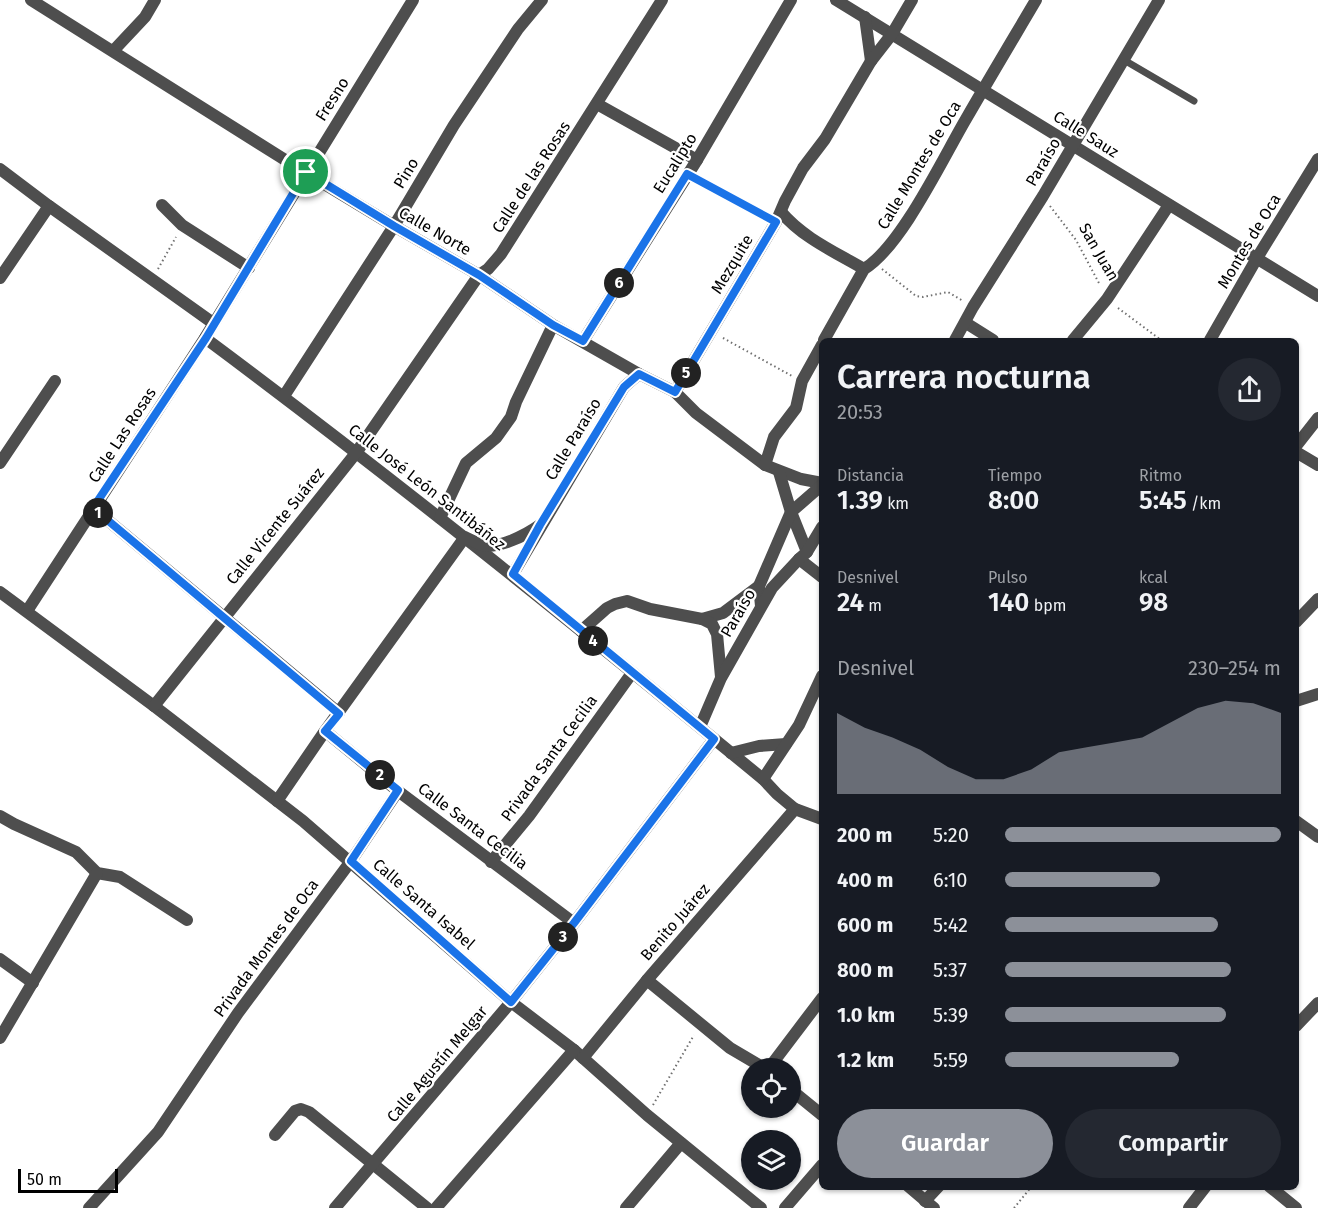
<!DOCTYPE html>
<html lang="es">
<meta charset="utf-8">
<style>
:root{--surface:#171b24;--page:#242831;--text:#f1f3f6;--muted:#9ea1a6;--accent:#8c9099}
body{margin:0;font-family:"Fira Sans",sans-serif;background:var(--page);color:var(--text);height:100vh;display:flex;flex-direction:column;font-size:22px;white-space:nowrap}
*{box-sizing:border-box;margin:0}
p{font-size:20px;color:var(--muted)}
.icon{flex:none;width:33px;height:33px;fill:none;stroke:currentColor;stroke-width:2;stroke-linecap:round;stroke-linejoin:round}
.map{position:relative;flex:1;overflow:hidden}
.drawer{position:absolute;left:819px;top:338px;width:480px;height:852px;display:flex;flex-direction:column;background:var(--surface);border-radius:9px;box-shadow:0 2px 4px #0004}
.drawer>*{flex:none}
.buttons{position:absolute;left:741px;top:1058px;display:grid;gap:12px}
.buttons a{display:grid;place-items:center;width:60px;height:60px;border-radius:50%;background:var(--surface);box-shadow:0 2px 4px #0004;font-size:30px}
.scale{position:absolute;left:18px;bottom:15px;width:100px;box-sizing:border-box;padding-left:6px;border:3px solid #000;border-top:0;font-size:16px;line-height:21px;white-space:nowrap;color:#000;-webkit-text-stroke:4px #fff;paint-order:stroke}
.pin{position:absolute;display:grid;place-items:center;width:51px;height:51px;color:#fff;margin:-26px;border:3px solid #fff;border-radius:50%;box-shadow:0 2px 6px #0007}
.km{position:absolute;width:30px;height:30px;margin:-15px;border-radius:50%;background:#222;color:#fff;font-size:16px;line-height:30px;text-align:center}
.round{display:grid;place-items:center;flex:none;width:63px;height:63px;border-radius:32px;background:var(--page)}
.summary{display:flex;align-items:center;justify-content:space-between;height:102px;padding:0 18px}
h1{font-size:33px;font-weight:600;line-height:45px}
.figures{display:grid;grid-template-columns:repeat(3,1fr);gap:9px;height:102px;padding:6px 18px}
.figures div{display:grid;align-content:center}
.figures b{font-size:26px;font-weight:600}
.figures small{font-size:16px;font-weight:400}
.figures p{font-size:16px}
.chart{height:168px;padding:12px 18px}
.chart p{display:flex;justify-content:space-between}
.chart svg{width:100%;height:108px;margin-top:6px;fill:var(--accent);opacity:.7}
.primary-button{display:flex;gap:12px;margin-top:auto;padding:12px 18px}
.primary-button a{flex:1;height:69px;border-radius:36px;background:var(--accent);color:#fff;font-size:24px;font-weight:600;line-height:69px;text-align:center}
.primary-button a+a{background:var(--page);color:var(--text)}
ul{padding:0 18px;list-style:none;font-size:20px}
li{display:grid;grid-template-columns:96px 72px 1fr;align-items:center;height:45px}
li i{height:15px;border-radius:8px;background:var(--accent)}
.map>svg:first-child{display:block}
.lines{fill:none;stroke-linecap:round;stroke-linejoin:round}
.path{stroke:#707070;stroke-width:2;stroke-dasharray:1.5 3;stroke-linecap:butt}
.service{stroke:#4e4e4e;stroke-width:7}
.minor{stroke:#4e4e4e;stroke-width:12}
.route-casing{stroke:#fff;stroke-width:12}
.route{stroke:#1a73e8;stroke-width:8}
.labels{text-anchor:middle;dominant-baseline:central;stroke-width:4.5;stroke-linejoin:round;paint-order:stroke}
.street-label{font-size:16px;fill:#000;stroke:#fff}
</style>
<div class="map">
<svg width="1318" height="1208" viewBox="0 0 1318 1208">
<rect width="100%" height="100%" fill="#fff"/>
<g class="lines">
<!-- path -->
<g class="path">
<path d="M699,181L766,217"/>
<path d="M1050,206L1076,240L1100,285"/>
<path d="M158,269L176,237"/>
<path d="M882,269L916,296L923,297L948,292L963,301"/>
<path d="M1118,308L1161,340"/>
<path d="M723,338L792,376"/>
<path d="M653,1105L694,1035"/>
<path d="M1014,1208L1032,1186"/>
</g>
<!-- service -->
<path class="service" d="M1124,60L1194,101"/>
<!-- minor -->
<g class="minor">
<path d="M31,0L306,173L394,226L479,275L553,325L639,374L675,392L696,413L765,465L801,479L822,483"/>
<path d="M836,0L1318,296"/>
<path d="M865,17L871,61"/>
<path d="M114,50L145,17L155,0"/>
<path d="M597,104L697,160"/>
<path d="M0,169L49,206L213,323"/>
<path d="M162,205L182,225L249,268"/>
<path d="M781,212C803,238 835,252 864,269"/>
<path d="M0,278L49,206"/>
<path d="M966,323L993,340"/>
<path d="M205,338C396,480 580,629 763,779L777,794L795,809L822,819"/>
<path d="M824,340L864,269C901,247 943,158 966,119C989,79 1013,39 1036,0"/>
<path d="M955,340L973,307L1043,196L1159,0"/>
<path d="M1073,340L1107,299L1169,205"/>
<path d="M1210,340L1257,258L1318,159"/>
<path d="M583,341L697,160L791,0"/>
<path d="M675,392L776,222L785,201L803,168L825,139L871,61L892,34L912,0"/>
<path d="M284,396L394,226L454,125L518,29L542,0"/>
<path d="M1296,446L1318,418"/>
<path d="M1296,452L1318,465"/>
<path d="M0,463L55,381"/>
<path d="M765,465L774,437L796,408L802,381L822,345"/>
<path d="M779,472L791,512L807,552"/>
<path d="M93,508L339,713"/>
<path d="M440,518L466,463L496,438L511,417L516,402L553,325"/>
<path d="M799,559L822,577"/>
<path d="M513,574L624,387L639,374"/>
<path d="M0,592L154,706L303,821L511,1002L574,1050L647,1115L761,1208"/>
<path d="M761,606L759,586L791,512L822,485"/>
<path d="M27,611L205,338L413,0"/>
<path d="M702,619L723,613L759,586"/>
<path d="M1296,622L1318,599"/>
<path d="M581,631L607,608L615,604L627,601L650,609L702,619L712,624L717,634L721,677"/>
<path d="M1296,701L1318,694"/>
<path d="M154,706L356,453L479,275L488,269L501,254L662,0"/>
<path d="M700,727L721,678L772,588L799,559L807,552L822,527"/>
<path d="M325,731L398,791L574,923"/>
<path d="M731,753L759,746L786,744"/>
<path d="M763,779L799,725L822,676"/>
<path d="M277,801L325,731L465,537C470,539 477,544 482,545C499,549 526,535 540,525"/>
<path d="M0,816L14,824L76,852L97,873L120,877L187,920"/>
<path d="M1296,821L1318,837"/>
<path d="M491,862L529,816L632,673"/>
<path d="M0,959L33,983"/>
<path d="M647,980L730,1048L764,1068"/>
<path d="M1296,1026L1318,1003"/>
<path d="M0,1038L97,873"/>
<path d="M583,1058L647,980L795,809"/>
<path d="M769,1068L822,998"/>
<path d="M790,1089L822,1115"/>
<path d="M275,1135L295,1111L301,1109L309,1112L427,1208"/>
<path d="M908,1186L934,1208"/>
<path d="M1269,1186L1296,1208"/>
<path d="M925,1201L939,1186"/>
<path d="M89,1208L158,1132L238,1013L351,861L398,791"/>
<path d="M335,1208L511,1002L574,923L714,739"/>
<path d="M436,1208L574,1050"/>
<path d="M626,1208L681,1143"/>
<path d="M785,1208L822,1165"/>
<path d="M1189,1208L1206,1186"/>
</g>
</g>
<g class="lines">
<!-- route casing -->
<g class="route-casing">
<path id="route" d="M306,172L394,226L479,275L553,325L583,341L687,174L776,222L675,392L639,374L624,387L540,525L513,574L714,739L574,923L511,1002L351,861L398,790L325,731L339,714L93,508L206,338Z"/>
</g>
<!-- route -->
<use href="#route" class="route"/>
</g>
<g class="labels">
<!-- street labels -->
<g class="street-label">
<text transform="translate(332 99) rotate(-58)">Fresno</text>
<text transform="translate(1086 134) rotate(32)">Calle Sauz</text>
<text transform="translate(1043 162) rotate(-60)">Paraíso</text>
<text transform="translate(675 163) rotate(-58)">Eucalipto</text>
<text transform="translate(919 165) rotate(-59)">Calle Montes de Oca</text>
<text transform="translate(406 173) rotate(-59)">Pino</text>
<text transform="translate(531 177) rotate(-57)">Calle de las Rosas</text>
<text transform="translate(435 231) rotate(30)">Calle Norte</text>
<text transform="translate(1249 241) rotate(-59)">Montes de Oca</text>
<text transform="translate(1099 252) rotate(60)">San Juan</text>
<text transform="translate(732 264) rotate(-59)">Mezquite</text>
<text transform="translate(122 435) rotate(-57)">Calle Las Rosas</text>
<text transform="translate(573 439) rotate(-59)">Calle Paraíso</text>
<text transform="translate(427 487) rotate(38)">Calle José León Santibáñez</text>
<text transform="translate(275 526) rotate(-51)">Calle Vicente Suárez</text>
<text transform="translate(738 613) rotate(-60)">Paraíso</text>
<text transform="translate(549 758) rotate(-54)">Privada Santa Cecilia</text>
<text transform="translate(473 826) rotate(37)">Calle Santa Cecilia</text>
<text transform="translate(424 904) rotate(41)">Calle Santa Isabel</text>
<text transform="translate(675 922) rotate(-49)">Benito Juárez</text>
<text transform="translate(266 948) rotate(-54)">Privada Montes de Oca</text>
<text transform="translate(437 1064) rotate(-50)">Calle Agustín Melgar</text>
</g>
</g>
</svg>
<div class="buttons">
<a><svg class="icon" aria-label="locate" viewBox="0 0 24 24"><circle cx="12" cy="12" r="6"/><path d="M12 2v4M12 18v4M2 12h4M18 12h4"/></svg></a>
<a><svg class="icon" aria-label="layers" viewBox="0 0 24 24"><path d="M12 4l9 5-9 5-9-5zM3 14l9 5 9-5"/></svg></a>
</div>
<div class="scale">50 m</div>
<div class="pin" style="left:306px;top:172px;background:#1e9e55"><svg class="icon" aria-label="arrive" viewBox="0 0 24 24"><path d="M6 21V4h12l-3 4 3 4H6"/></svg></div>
<b class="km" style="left:98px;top:513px">1</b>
<b class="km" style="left:380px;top:775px">2</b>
<b class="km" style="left:563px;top:937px">3</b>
<b class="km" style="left:593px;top:641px">4</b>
<b class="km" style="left:686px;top:373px">5</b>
<b class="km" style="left:619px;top:283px">6</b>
<section class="drawer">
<div class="summary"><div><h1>Carrera nocturna</h1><p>20:53</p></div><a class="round"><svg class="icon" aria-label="share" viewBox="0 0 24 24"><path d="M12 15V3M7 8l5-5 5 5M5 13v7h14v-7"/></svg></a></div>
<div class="figures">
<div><p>Distancia</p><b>1.39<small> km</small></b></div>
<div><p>Tiempo</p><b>8:00</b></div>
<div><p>Ritmo</p><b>5:45<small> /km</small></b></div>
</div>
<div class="figures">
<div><p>Desnivel</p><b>24<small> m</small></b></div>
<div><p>Pulso</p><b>140<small> bpm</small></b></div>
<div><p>kcal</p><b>98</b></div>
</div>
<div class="chart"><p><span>Desnivel</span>230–254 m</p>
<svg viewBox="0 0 160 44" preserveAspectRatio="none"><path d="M0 44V11L10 17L20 21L30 26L40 33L50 38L60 38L70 34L80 27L90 25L100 23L110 21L120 15L130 9L140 6L150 7L160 11V44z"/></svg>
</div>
<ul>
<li><b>200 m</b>5:20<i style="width:100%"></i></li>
<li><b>400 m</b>6:10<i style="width:56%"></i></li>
<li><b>600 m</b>5:42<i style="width:77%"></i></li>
<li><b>800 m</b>5:37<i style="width:82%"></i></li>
<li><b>1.0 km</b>5:39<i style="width:80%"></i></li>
<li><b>1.2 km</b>5:59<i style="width:63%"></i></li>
</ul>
<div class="primary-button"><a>Guardar</a><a>Compartir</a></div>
</section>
</div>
